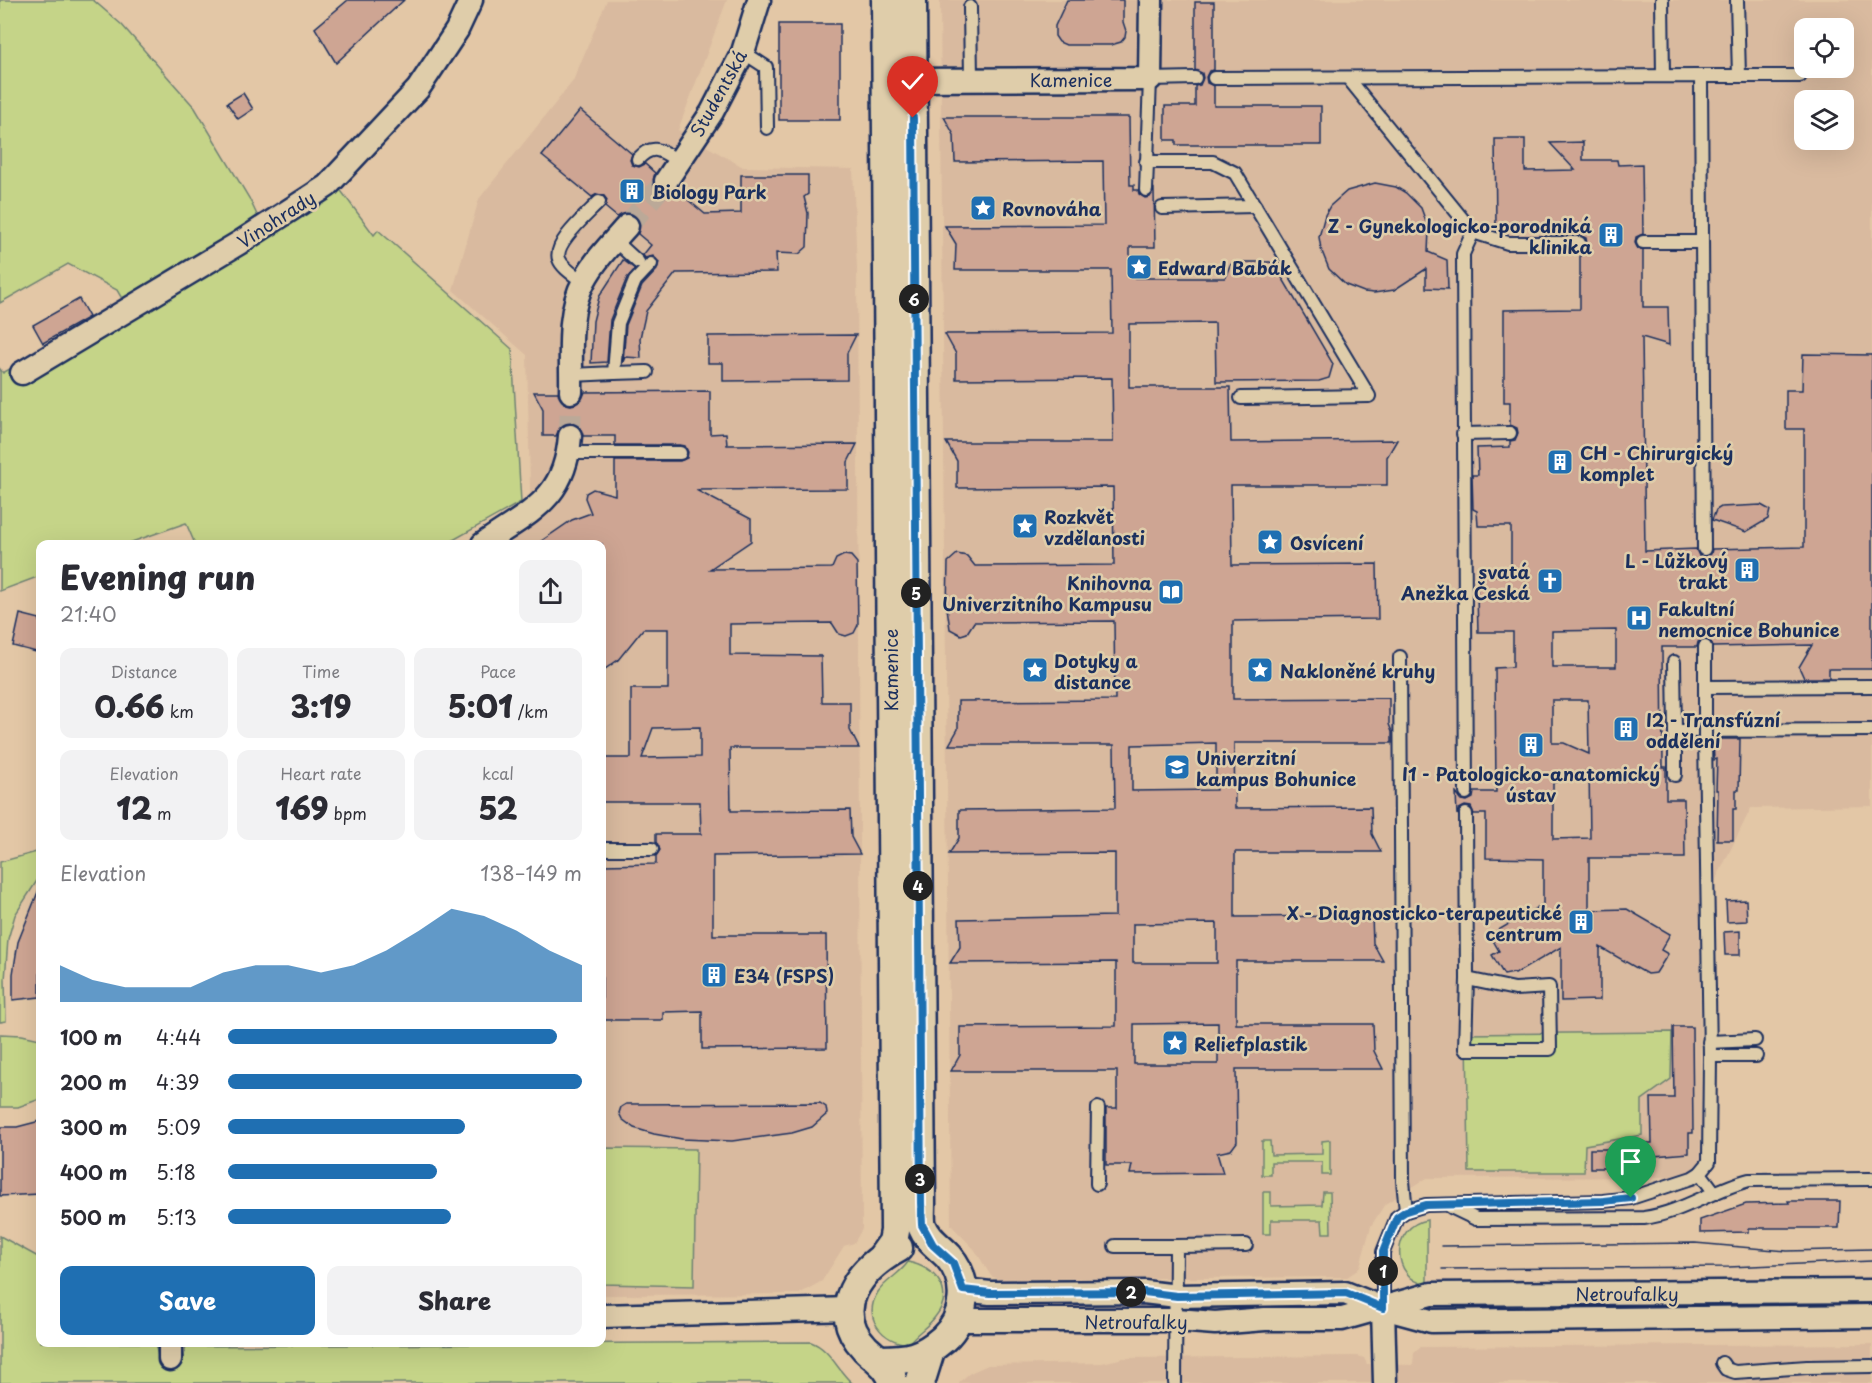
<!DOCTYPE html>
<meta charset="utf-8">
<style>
:root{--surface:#fff;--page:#f2f2f3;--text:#2b2b33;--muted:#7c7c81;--accent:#1f6fb2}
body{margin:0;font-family:"Playpen Sans",sans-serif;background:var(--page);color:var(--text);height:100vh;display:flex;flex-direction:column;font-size:22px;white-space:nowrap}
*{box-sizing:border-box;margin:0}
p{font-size:20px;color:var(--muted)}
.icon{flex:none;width:33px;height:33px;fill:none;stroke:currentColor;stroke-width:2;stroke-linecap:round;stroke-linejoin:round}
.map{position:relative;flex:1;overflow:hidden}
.details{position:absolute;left:36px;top:540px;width:570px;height:807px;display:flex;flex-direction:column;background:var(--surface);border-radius:12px;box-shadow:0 6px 24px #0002}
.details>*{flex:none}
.controls{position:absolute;left:1794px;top:18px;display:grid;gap:12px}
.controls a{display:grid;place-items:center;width:60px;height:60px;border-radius:12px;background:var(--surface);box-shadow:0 6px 24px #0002;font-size:30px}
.pin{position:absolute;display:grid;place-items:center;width:51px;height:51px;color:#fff;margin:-62px -26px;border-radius:50% 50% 50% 0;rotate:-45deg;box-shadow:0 0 6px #0007}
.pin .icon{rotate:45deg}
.km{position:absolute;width:30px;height:30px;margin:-15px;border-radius:50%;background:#222;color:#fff;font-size:16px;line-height:30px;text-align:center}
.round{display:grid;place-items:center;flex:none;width:63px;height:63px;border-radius:12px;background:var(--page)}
.headline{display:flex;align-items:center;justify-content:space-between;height:102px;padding:0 24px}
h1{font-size:33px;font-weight:800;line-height:45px}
.figures{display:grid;grid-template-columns:repeat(3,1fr);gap:9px;height:102px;padding:6px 24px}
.figures div{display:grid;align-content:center;border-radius:12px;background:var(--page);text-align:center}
.figures b{font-size:30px;font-weight:800}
.figures small{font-size:16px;font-weight:400}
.figures p{font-size:16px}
.chart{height:168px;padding:12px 24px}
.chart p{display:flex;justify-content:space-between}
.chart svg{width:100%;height:108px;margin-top:6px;fill:var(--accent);opacity:.7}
.primary-button{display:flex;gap:12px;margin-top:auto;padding:12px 24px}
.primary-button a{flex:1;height:69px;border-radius:12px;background:var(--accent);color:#fff;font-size:24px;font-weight:800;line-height:69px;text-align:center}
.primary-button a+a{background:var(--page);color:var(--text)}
ul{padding:0 24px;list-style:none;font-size:20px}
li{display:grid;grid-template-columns:96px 72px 1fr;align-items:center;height:45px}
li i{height:15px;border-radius:8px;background:var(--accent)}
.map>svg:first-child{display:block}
.built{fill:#d9ba9f;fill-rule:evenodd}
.green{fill:#c5d488;stroke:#708273;stroke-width:1.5}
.building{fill:#cea593;stroke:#1b2f5e;stroke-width:1.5;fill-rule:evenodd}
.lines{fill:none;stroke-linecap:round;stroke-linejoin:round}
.minor-tunnel{stroke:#bba998;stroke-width:22;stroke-dasharray:22 11;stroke-linecap:butt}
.service-casing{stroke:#1b2f5e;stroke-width:16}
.minor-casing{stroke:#1b2f5e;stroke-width:27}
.tertiary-casing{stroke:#1b2f5e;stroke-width:33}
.service{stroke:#dfcdaa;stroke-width:12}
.minor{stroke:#dfcdaa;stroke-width:22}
.tertiary{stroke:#dfcdaa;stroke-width:28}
.tram{stroke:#1b2f5e;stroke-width:1.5}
.service-bridge-casing{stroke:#1b2f5e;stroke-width:16;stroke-linecap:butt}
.service-bridge{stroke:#dfcdaa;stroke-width:12}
.route-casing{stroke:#fff;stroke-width:12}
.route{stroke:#1f6fb2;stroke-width:8}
.labels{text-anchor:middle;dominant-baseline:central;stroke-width:5;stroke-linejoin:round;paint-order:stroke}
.street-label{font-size:18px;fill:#1b2f5e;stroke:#dfcdaa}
.poi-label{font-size:18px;font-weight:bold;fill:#1b2f5e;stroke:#dfcdaa;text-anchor:start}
</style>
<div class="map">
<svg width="1872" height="1383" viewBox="0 0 1872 1383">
<rect width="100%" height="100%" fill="#e3c7a6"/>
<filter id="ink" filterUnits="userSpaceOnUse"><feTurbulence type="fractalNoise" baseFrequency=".0167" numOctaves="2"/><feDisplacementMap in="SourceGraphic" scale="12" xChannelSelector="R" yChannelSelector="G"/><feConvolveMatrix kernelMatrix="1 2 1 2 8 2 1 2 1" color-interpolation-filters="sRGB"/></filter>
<g filter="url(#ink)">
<!-- built -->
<g class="built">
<path d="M607,0H727L678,130L743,167L853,169L857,270L862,1229L854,1243L844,1246L822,1281L799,1294L602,1295V544H504L531,528L527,355L453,290L479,199L573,81Z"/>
<path d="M940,0H1872V806L1751,808L1700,912L1701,1177L1427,1178L1385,1204L1371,1226L1360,1266L1356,1271L1347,1277L998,1279L991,1276L975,1250L951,1225ZM1804,28H1844V68H1804ZM1804,100H1844V140H1804Z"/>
<path d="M1872,1344V1383H958L970,1373L988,1365L1102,1363L1124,1358L1358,1356L1364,1358L1367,1364L1413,1365L1414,1353L1421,1347Z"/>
</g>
<!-- green -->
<g class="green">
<path d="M0,0H93L122,25L195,108L249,198L267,236L336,184L374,235L378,230L512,349L521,502L446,544H195L186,523L126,544H40V576L0,591V369L3,373L124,302L117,290L68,264L0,303Z"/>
<path d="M40,851V876L15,915L8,939L5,980L6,1021L0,1022V862Z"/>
<path d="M1672,1032L1671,1079L1642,1100V1135L1585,1145L1584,1172H1469L1467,1034Z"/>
<path d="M0,1034L22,1035L40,1039V1099L18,1107H0Z"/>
<path d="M1330,1140V1175H1322V1162H1271V1175H1262V1141H1270L1271,1155L1322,1154V1141Z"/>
<path d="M602,1148L696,1149L694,1286L602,1284Z"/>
<path d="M1263,1192H1271V1206L1322,1205L1323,1192H1330L1331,1233H1323L1322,1220H1271V1234H1263Z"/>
<path d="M1427,1220V1285C1390,1278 1391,1226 1427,1220Z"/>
<path d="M0,1236L40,1258V1342L155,1343L159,1361L183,1360L186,1346L811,1342C830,1349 837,1370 852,1383H0Z"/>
<path d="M908,1262C935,1267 956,1292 935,1317C927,1328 916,1333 908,1344C882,1341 862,1318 878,1292C886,1280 900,1274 908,1262Z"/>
</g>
<!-- building -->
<g class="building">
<path d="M348,0H404L336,63L315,28Z"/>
<path d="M1067,0H1123V22L1126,31L1125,37L1121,42L1111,45H1066L1059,42L1055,36V26Z"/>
<path d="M1195,2H1214V70L1209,71L1206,77L1207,83L1214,86V106H1321V145H1176V140H1165V106H1195V86L1200,85L1203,78L1202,73L1195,70Z"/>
<rect x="779" y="24" width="61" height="96"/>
<path d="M243,93L253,109L238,119L227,103Z"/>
<path d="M580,110L632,154L630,160L632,165L639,167L645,164L655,173L653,181L658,192L666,194L676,190L705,214L741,213V175H808V194L804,197L808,213L807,247L799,254L776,253L777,272L676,273L646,311L640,338L641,358L625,357L623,362L626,325L642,286L657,270L659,262L653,256L645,258L643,255L651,245L638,234L640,222L636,216L629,213L617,217L605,207L607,200L604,196L597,194L592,197L542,156Z"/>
<path d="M944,117H1129L1130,185H1134V190H1138L1139,194L1145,198L1150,197L1154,190L1155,247H1130V278H1225L1230,265L1235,262H1270L1276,267L1333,364L1329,378L1319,381L1216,382L1215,323L1129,324V387H1230L1231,442L1397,440L1387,457V485H1231L1232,565L1377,564L1378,619L1233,621V699L1389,698V724L1392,732V743H1234L1235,808L1371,807L1372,834L1381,852H1235V917L1372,916L1373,943L1383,961H1236V1024H1373L1374,1051L1383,1069H1236L1237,1142L1231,1150L1217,1153L1223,1173L1130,1174L1132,1165H1106V1108H1117V1071H951L960,1055V1027L1116,1026V962L950,963L960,947L959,919L1115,916V853L949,854L959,838V810L1115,808L1114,745H949L958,729V701L1115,700L1114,621L974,622L967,633L961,635L950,629L947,608L948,562L957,554L967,556L975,566L1114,565L1113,487L957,488V461L946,442H1113L1112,378L956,379V354L945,334L1112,333L1111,270H955L956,244L945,226L1104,225L1103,161L955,162L954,135ZM1216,743V790L1132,791V745ZM1217,923V963H1133V924ZM1218,1023V1064H1134V1024Z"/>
<path d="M1495,139H1525V171L1575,170L1550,143L1583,142V160H1617L1618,165L1642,164L1643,234L1636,237L1635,243L1638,249L1643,250V307H1668L1669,345L1642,337L1645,551L1696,549L1699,556L1705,557L1711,554L1712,549L1804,547V429H1786V390H1802L1803,354L1872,355V669H1829V678H1804L1799,667L1812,645L1713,647L1710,640L1704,639L1698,642L1697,647H1662L1663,767H1666V799H1684L1685,858H1589V910L1627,909L1670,934L1661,950L1668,954L1656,973L1647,974L1600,947V1000L1561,1001V947L1515,974L1514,973L1504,975L1492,955L1499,951L1490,935L1543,904V859L1486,858V814H1474L1471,807L1465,806L1459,809L1457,815L1456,793L1461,800L1467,801L1473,798L1474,792H1496L1495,668L1513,667V632H1478L1477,594L1478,575L1511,576V526H1478L1477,511L1473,509L1472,475H1478L1477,448L1510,447V441L1515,440L1518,433L1517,428L1510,425V402H1504V310L1580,309V251L1584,250L1587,244L1586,238L1579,235V227L1496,226ZM1616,630V667H1552V631ZM1552,700H1588L1589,754L1564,743H1552ZM1589,770L1590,838L1553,839V783Z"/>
<path d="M1375,183L1396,187L1406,193L1421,208L1429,230L1428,252L1447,260L1448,289L1426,288V269L1394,290L1374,293L1364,292L1346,285L1329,269L1321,249L1319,237L1325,215L1330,206L1347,191Z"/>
<path d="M623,260L635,269L627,278L610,320L607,362L591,363L593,321L599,297Z"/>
<path d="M79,299L89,317L43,343L33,325Z"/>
<path d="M856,335L847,353V380L723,381V363H708V336Z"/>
<path d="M710,391V434L726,433L727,445L857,444L848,462V489L696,490L751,519V541L710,569L832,568L836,559L844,555L851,556L857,563L858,625L854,633L846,636L839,634L832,623L730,624V655L821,656L822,702H850V730L859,748H730L731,811L850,810L851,837L860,854L713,856V935H826L827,1048L702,1049V1011L663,1012V1020H602V865L656,864V856L660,850L656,842V834H701L700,802H602V758H631V689H668V629H643L618,660L602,671V544H537L572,520L591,513L585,498L586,493L593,489L615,495V461H680L687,458L688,452L685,446L680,445H615V436H583L579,426L571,423L560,427L556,436H543V409L534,392H558L564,403L571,405L582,399L585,392ZM700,727V757L642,758L653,728Z"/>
<path d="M1761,505L1770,510L1768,519L1746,532L1712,520L1716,510L1721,507Z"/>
<path d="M20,614L40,619V653L13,646Z"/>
<path d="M1713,739H1740L1739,790H1736V809H1733V840H1717L1718,790H1716L1717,759L1714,760Z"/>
<path d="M40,887V997L13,1000V974L18,942Z"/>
<path d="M1746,900L1747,921L1727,922L1726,901Z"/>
<path d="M1740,931V955H1725L1724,932Z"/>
<path d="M1673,1027H1692L1693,1133H1689V1153L1654,1156V1162H1636V1168H1590V1149H1635V1143H1652L1651,1098H1674Z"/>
<path d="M820,1103L826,1107L827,1114L812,1127L792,1133L732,1141L682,1139L654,1134L634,1128L622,1119L619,1113L621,1107L626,1104Z"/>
<path d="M40,1121V1194L0,1196V1127H17Z"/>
<path d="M1788,1201H1840L1839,1228H1749V1232L1700,1233V1220L1746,1204L1789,1203Z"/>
</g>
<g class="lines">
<!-- minor-tunnel -->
<g class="minor-tunnel">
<path d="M627,226L666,181"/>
<path d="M570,436L571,392"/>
</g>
<!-- service casing -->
<g class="service-casing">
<g id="service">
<path d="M1662,0L1663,76"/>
<path d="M970,7L971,79"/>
<path d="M743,52L766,67L767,128"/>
<path d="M1701,76H1739L1737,0"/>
<path d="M1739,76H1800"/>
<path d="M1214,78L1701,76L1704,549"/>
<path d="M1348,78L1473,232L1508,243H1579"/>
<path d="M638,159C654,142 662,152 679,161"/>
<path d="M1146,162H1213L1235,173L1369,396L1241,398"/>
<path d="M1146,190L1150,79L1195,78"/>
<path d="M1162,208L1255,206"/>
<path d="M614,240L638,262"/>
<path d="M1643,242H1702"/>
<path d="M583,282C576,276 562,268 559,259C553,243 588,214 599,202"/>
<path d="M614,373L647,372"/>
<path d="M572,375L614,373L618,323L635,281L651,264"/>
<path d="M1463,434L1510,433"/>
<path d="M569,453H680"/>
<path d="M1705,647V720"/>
<path d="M1400,657L1403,1181L1406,1211"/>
<path d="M1674,662L1675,731"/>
<path d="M1705,687L1872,686"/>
<path d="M1675,775V731L1872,730"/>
<path d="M1466,793L1463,254L1473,232"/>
<path d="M1466,814L1467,979L1515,989L1549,987L1550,1049H1465L1467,979"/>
<path d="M602,849H652"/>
<path d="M1709,1042L1755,1040"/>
<path d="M1710,1056H1756"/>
<path d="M1700,1173L1715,1193"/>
<path d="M1097,1184L1098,1108"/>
<path d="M1451,1207L1476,1219L1644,1218C1681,1213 1712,1190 1749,1180L1872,1179"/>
<path d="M1115,1246H1176"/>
<path d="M1383,1308V1252L1397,1217L1406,1211L1426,1205L1603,1201L1631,1198L1692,1178L1700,1173L1709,1162L1710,1056L1705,738"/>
<path d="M1722,1363L1726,1369L1735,1372L1807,1367L1872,1366"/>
<path d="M1175,1383L1176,1246L1246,1245"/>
</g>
</g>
<!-- minor casing -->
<g class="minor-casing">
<g id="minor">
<path d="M896,80L1150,79L1151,0"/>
<path d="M666,181L712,112L743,52L759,0"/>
<path d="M22,373L239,243L327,186L418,89L457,30L471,0"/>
<path d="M571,392C572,356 566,314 584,281C595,260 612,243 627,226"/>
<path d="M483,544C530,511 565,500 570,436"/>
<path d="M963,1290L990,1293L1144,1292L1177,1296L1345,1293L1383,1308L1431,1321L1872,1316"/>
<path d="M1383,1308L1385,1383"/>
<path d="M602,1316L850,1309"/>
<path d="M958,1320H1177L1215,1323L1265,1319H1342L1431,1294L1872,1291"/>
<path d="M170,1359V1342"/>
</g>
</g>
<!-- tertiary casing -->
<g class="tertiary-casing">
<g id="tertiary">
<path d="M883,1256L893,1242L895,1231L886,0"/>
<path d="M880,1360C908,1360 921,1358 943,1339C966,1318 970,1282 949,1257C939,1246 928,1241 922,1226C920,1220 921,1211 921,1204L912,0"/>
<path d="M893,1383C891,1367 875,1358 865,1348C827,1308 861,1268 898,1248"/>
<path d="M920,1383L930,1351"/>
</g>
</g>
<!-- service -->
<use href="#service" class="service"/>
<!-- minor -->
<use href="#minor" class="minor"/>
<!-- tertiary -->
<use href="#tertiary" class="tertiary"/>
<!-- tram -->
<g class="tram">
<path d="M1442,1246L1695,1243L1787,1251L1872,1249"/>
<path d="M1442,1269L1729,1267L1872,1261"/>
</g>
<!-- service-bridge casing -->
<g class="service-bridge-casing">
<path id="service-bridge" d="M1705,738V720"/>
</g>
<!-- service-bridge -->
<use href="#service-bridge" class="service-bridge"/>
</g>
</g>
<g class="lines" filter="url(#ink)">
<!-- route casing -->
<g class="route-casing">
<path id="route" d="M913,118L921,1203L922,1225L933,1245L953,1263L963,1290L990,1293L1144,1292L1177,1296L1346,1293L1383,1308V1252L1397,1217L1406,1211L1426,1205L1603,1201L1631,1198"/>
</g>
<!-- route -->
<use href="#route" class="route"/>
</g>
<!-- icons -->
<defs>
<g id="building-square" transform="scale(1.35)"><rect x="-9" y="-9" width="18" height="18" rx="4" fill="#1f6fb2" stroke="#dfcdaa"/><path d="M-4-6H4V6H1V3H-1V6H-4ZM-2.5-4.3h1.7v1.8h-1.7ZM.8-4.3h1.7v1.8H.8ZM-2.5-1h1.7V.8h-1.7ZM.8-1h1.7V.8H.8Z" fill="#fff"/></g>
<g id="sight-square" transform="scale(1.35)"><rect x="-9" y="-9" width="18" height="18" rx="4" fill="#1f6fb2" stroke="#dfcdaa"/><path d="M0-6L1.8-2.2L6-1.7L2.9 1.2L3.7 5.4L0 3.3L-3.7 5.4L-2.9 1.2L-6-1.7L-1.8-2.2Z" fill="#fff"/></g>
<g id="church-square" transform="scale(1.35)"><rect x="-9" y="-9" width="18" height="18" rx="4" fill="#1f6fb2" stroke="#dfcdaa"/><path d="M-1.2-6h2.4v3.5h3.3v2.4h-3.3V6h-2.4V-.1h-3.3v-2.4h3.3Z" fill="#fff"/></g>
<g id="library-square" transform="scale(1.35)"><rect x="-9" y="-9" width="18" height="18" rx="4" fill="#1f6fb2" stroke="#dfcdaa"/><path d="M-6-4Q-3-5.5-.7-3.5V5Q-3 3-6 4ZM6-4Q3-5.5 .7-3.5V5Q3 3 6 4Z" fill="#fff"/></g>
<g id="hospital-square" transform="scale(1.35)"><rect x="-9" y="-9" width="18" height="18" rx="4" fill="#1f6fb2" stroke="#dfcdaa"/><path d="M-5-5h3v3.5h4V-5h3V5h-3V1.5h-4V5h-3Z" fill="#fff"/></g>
<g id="university-square" transform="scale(1.35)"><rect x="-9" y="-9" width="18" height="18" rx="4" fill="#1f6fb2" stroke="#dfcdaa"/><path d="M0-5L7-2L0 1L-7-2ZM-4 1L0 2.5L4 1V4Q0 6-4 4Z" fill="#fff"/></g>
</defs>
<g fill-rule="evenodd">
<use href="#building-square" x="632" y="191"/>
<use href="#sight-square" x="983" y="208"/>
<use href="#building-square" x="1611" y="235"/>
<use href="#sight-square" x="1139" y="267"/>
<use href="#building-square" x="1560" y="462"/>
<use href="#sight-square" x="1025" y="526"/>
<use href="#sight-square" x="1270" y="542"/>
<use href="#building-square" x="1747" y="570"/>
<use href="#church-square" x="1550" y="581"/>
<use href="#library-square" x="1171" y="592"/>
<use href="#hospital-square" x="1639" y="618"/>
<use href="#sight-square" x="1035" y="670"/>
<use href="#sight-square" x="1260" y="670"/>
<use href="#building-square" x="1626" y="729"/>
<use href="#building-square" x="1531" y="745"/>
<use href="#university-square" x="1177" y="767"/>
<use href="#building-square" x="1581" y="922"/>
<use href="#building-square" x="714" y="975"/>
<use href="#sight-square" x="1175" y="1043"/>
</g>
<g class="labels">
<!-- street labels -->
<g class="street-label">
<text x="1071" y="79">Kamenice</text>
<text transform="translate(718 93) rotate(-61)">Studentská</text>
<text transform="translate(276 219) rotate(-33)">Vinohrady</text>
<text transform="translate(890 670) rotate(-90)">Kamenice</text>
<text x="1627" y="1293">Netroufalky</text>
<text x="1136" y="1321">Netroufalky</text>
</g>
<!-- poi labels -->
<g class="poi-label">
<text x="652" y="191">Biology Park</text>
<text x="1002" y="208">Rovnováha</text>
<text x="1592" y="225" text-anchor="end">Z - Gynekologicko-porodniká<tspan x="1592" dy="21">klinika</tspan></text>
<text x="1158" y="267">Edward Babák</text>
<text x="1580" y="452">CH - Chirurgický<tspan x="1580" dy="21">komplet</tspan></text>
<text x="1044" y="516">Rozkvět<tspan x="1044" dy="21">vzdělanosti</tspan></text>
<text x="1290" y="542">Osvícení</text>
<text x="1728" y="560" text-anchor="end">L - Lůžkový<tspan x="1728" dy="21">trakt</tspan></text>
<text x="1530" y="571" text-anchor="end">svatá<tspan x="1530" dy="21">Anežka Česká</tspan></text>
<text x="1152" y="582" text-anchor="end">Knihovna<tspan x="1152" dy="21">Univerzitního Kampusu</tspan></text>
<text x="1658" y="608">Fakultní<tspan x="1658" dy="21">nemocnice Bohunice</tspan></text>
<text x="1054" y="660">Dotyky a<tspan x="1054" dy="21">distance</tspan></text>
<text x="1280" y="670">Nakloněné kruhy</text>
<text x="1646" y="719">I2 - Transfúzní<tspan x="1646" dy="21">oddělení</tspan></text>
<text x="1196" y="757">Univerzitní<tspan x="1196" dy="21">kampus Bohunice</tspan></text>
<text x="1531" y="773" text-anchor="middle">I1 - Patologicko-anatomický<tspan x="1531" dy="21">ústav</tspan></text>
<text x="1562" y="912" text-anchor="end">X - Diagnosticko-terapeutické<tspan x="1562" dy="21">centrum</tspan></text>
<text x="734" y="975">E34 (FSPS)</text>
<text x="1194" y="1043">Reliefplastik</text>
</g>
</g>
</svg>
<div class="controls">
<a><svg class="icon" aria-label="locate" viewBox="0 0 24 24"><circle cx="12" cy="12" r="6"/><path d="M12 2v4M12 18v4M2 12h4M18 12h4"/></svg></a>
<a><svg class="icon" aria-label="layers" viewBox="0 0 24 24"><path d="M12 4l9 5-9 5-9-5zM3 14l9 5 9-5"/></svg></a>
</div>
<div class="pin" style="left:1631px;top:1198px;background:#1e9e55"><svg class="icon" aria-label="arrive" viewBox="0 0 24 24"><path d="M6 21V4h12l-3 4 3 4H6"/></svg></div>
<div class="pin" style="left:913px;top:118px;background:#d93025"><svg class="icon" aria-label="check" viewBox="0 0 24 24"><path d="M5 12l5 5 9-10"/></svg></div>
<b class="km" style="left:1383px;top:1271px">1</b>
<b class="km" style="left:1131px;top:1292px">2</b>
<b class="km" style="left:920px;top:1179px">3</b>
<b class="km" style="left:918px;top:886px">4</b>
<b class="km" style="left:916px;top:593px">5</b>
<b class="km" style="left:914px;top:299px">6</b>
<section class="details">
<div class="headline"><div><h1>Evening run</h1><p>21:40</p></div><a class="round"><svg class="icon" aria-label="share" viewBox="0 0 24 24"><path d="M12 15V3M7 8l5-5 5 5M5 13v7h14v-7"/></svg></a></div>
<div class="figures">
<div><p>Distance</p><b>0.66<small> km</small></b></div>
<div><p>Time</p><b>3:19</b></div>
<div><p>Pace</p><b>5:01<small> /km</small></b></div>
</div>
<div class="figures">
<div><p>Elevation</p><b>12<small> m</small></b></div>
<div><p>Heart rate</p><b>169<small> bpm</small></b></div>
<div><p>kcal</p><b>52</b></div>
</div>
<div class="chart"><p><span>Elevation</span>138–149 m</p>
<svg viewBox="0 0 160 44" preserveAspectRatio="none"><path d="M0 44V29L10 35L20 38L30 38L40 38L50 32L60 29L70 29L80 32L90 29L100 23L110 15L120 6L130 9L140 15L150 23L160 29V44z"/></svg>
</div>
<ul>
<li><b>100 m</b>4:44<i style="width:93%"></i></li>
<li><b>200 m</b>4:39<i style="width:100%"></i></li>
<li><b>300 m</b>5:09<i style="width:67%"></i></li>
<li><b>400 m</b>5:18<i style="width:59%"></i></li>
<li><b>500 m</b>5:13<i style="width:63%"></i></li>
</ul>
<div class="primary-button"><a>Save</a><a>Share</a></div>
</section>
</div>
